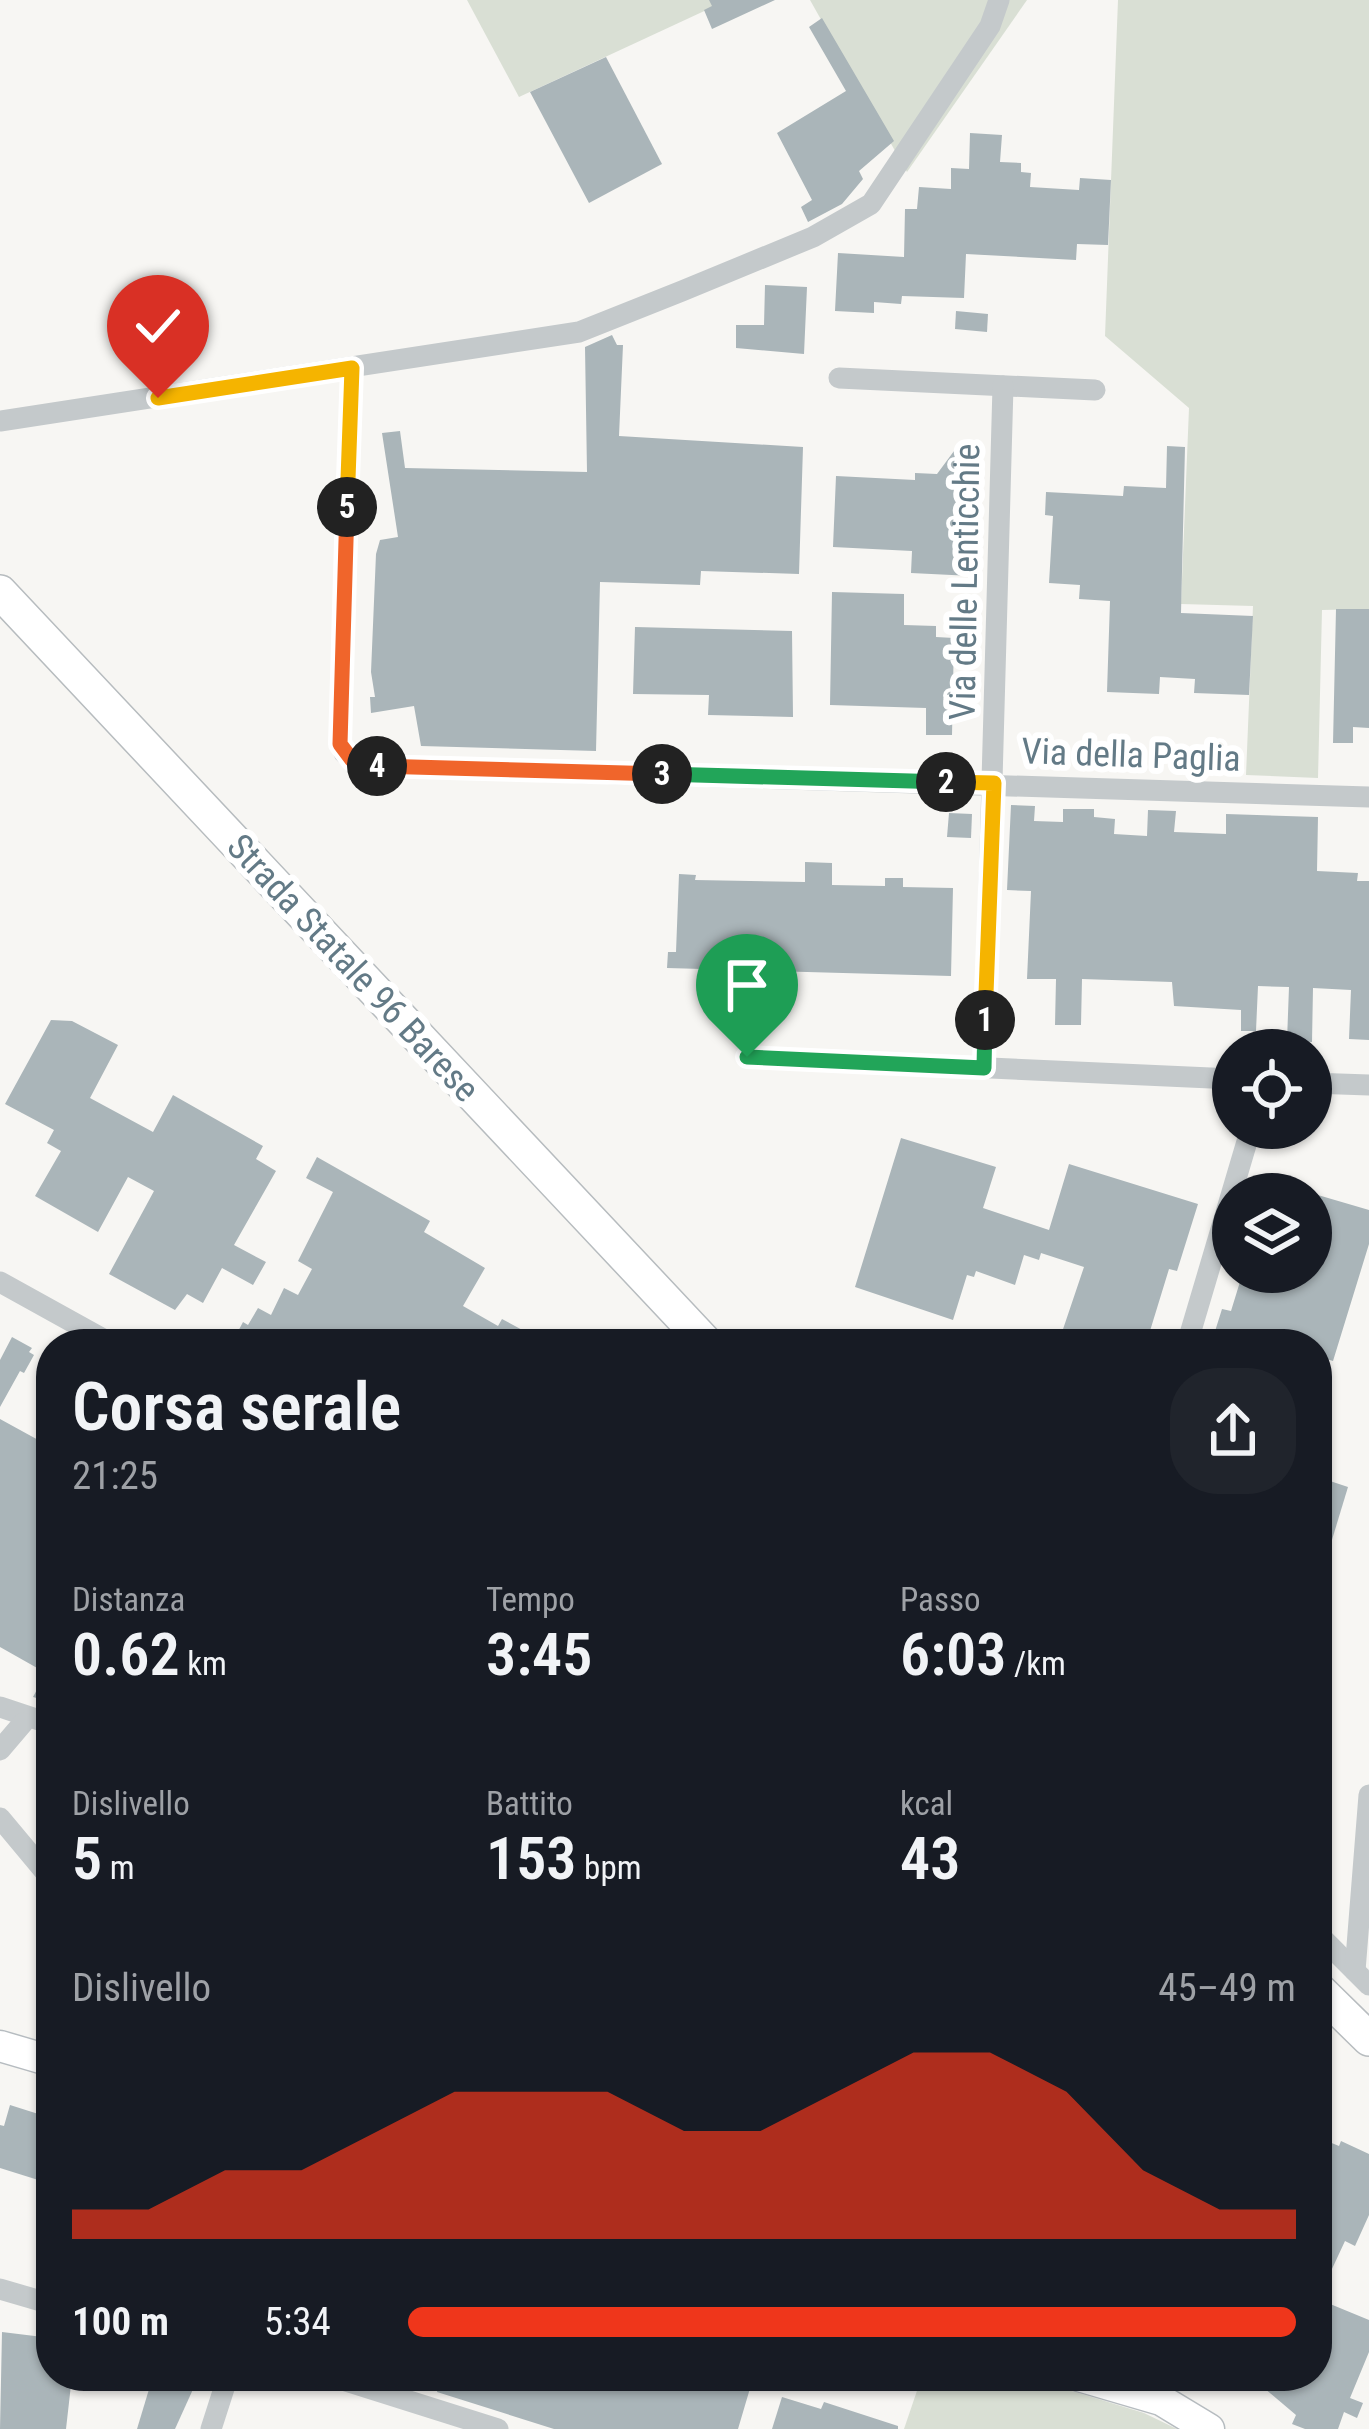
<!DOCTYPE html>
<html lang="it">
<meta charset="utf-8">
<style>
:root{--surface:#171b24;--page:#20242c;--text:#f1f3f6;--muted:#9ea1a6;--accent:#ef361b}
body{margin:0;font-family:"Roboto Condensed",sans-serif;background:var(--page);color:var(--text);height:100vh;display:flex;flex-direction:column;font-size:45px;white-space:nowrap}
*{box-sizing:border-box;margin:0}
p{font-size:39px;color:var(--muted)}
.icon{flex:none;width:66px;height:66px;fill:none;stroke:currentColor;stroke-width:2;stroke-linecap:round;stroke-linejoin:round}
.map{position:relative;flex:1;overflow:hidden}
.drawer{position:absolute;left:36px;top:1329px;width:1296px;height:1062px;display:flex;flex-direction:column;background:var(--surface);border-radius:48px;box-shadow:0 3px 9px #0004}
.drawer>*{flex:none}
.tools{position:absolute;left:1212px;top:1029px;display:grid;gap:24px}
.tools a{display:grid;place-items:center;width:120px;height:120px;border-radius:50%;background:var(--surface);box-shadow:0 3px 9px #0004;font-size:60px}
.pin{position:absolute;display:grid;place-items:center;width:102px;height:102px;color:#fff;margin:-123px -51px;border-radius:50% 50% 50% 0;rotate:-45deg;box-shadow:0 0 12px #0007}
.pin .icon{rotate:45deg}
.km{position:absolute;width:60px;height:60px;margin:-30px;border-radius:50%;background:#222;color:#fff;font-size:33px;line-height:60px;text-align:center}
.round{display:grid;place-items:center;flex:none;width:126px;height:126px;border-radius:48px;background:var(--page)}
.overview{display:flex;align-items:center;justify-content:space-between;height:204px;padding:0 36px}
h1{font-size:66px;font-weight:600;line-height:90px}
.stats{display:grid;grid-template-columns:repeat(3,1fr);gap:18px;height:204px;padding:12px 36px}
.stats div{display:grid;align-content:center}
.stats b{font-size:60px;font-weight:600}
.stats small{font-size:33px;font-weight:400}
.stats p{font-size:33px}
.chart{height:336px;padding:24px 36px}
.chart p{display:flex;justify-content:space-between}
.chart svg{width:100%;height:216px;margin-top:12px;fill:var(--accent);opacity:.7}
ul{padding:0 36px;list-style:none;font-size:39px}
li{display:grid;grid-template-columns:192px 144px 1fr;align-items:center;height:90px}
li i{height:30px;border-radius:15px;background:var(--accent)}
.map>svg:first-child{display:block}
.green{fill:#d9dfd4}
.building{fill:#aab5b9}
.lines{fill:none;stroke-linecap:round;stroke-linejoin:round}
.secondary-casing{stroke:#b6bcc0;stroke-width:33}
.primary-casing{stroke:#b7bcbf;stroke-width:36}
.minor{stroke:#c4c9cb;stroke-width:21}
.secondary{stroke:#fff;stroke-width:30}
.primary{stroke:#fff;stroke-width:33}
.split-1-casing{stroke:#fff;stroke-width:24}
.split-2-casing{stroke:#fff;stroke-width:24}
.split-3-casing{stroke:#fff;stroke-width:24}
.split-4-casing{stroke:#fff;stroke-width:24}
.split-5-casing{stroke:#fff;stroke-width:24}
.split-6-casing{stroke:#fff;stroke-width:24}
.split-1{stroke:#22a559;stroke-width:15}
.split-2{stroke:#f5b400;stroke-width:15}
.split-3{stroke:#22a559;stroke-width:15}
.split-4{stroke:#f0652b;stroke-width:15}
.split-5{stroke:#f0652b;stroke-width:15}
.split-6{stroke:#f5b400;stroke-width:15}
.labels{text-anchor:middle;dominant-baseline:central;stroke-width:12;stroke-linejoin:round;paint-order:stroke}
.street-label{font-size:36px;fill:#637a86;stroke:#fff}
</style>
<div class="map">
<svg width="1369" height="2429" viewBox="0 0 1369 2429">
<rect width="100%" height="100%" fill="#f7f6f3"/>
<!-- green -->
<g class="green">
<path d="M467,0H728L519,97Z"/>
<path d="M810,0H1027L907,172Z"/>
<path d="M1118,0H1369V609L1322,610L1318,778L1246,775L1253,606L1181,604L1189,408L1105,336Z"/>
<path d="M922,2376H1023L1144,2413L1177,2429H904Z"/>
</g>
<!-- building -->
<g class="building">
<path d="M709,0H775L712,29L704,10L712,6Z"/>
<path d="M822,18L894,141L859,171L863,179L842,204L808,222L801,207L812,200L777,133L846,91L809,27Z"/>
<path d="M606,57L662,164L589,203L530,92Z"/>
<path d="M970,133L1002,135L1000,162L1021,163V172L1031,173L1030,187L1079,190L1080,178L1111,180L1108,245L1077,244L1076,260L966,254L964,298L902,296L901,304L874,302V313L835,311L838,253L904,257L905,209H917L919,187L951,189V168L969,169Z"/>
<path d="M765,285L807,287L804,354L736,348V325H764Z"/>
<path d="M956,311L988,314L987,332L955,329Z"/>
<path d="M612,335L617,345H623L619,436L803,447L799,574L701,571L700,585L600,582L596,751L421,746L414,706L371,713L370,697H375L371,672L376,554L380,540L398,537L382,433L400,431L405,468L587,472L585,347Z"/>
<path d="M1167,446L1185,447L1181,613L1253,616L1249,695L1194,693L1195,679L1160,677L1159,694L1107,692L1110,601L1079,599L1080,585L1049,583L1053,516L1045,515L1046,492L1123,496L1124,486L1166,488Z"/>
<path d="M957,447L955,480H961L957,544L974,545L972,576L911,573L912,551L833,547L836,476L915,480V473L937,474Z"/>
<path d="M832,592L904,594V625L936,626V637L954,638L952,735H926V708L830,705Z"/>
<path d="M1336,609H1369V728L1353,727V743H1333Z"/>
<path d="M635,627L792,631L793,717L708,715L709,695L633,694Z"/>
<path d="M1011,805L1035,806L1034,821L1063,822V809H1094V817L1115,819L1114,834L1147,836L1148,810L1176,811L1174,832L1226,834V814L1318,817L1317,871L1358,873L1357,881H1369V1040L1349,1039L1351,990L1313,988L1312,1042L1287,1041L1289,987L1258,986L1256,1031H1241V1010L1174,1006L1172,982L1082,979L1081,1025H1055L1056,979H1027L1031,891L1007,890Z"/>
<path d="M949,813L972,814L971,838L947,837Z"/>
<path d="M805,862L832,863V885L885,886V878H903V887L953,888L951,976L667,968L668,952H676L679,874L696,875L695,880L805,882Z"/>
<path d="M51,1020L72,1021L118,1045L90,1098L153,1132L173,1095L263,1146L256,1159L276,1171L234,1245L266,1262L253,1285L222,1268L203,1303L187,1294L175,1310L109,1274L154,1191L128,1177L98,1232L35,1196L61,1151L47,1143L54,1130L5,1104Z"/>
<path d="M901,1138L996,1167L983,1208L1049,1230L1069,1164L1198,1204L1177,1271L1169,1269L1146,1344H1058L1084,1267L1041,1253L1039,1260L1024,1255L1015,1285L976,1271L974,1277L967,1275L953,1320L855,1287Z"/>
<path d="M317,1157L430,1221L424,1232L485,1268L463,1306L498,1326L502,1319L526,1332L519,1344H386L367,1333L361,1344H243L234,1339L243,1322L248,1325L258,1308L271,1315L284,1288L298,1295L312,1269L298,1261L333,1192L306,1178Z"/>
<path d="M1261,1178L1302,1190V1194H1256Z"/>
<path d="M1311,1193L1369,1210V1244L1333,1361L1317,1356V1344H1211L1222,1309L1231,1311L1243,1272H1311Z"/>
<path d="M12,1337L32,1348L29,1352L34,1355L24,1373L20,1371L0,1407V1360Z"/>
<path d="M0,1419L51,1447V1702L33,1697L46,1673L0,1647Z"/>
<path d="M1321,1478L1348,1487L1321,1576L1317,1575V1491Z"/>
<path d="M10,2105L51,2118V2184L0,2168V2125L4,2126Z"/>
<path d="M1317,2137L1339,2146L1341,2141L1369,2154V2215L1355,2246L1345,2241L1318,2299L1369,2320V2352L1350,2398L1363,2403L1357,2418L1344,2412L1338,2429H1305L1292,2424L1296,2415L1264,2388L1269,2376H1317Z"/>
<path d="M2,2332L51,2338V2376H72L66,2429H0Z"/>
<path d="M153,2376H199L175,2429H137Z"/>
<path d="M441,2376H749L747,2384L751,2385L738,2429H554L437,2392Z"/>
<path d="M782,2397L821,2409L824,2402L898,2426V2429H772Z"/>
</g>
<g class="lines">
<!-- secondary casing -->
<g class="secondary-casing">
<g id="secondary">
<path d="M0,2046L51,2061"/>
<path d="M1079,2376L1161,2400L1209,2429"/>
</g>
</g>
<!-- primary casing -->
<g class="primary-casing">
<g id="primary">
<path d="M0,592L707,1344"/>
<path d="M1317,1988L1369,2039"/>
</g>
</g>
<!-- minor -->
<g class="minor">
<path d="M352,368L340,735L344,753L364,766L1369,797"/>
<path d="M839,378L1095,390"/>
<path d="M0,421L579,332L682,291L813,237L871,204L990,26L999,0"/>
<path d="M747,1057L1233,1079"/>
<path d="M984,1068L1003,386"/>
<path d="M1311,1083L1369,1085"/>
<path d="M0,1282L112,1344"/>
<path d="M1187,1344L1251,1128"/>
<path d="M0,1707L51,1724"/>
<path d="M0,1750L23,1723"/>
<path d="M0,1818L51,1879"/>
<path d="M1317,1933L1369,1985"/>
<path d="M1355,1971L1369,1795"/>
<path d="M0,2289L51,2304"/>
<path d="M330,2376L498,2429"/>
<path d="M211,2429L228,2376"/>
</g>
<!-- secondary -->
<use href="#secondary" class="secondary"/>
<!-- primary -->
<use href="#primary" class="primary"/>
</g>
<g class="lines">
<!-- split-1 casing -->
<g class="split-1-casing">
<path id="split-1" d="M747,1057L984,1068L985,1020"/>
</g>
<!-- split-2 casing -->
<g class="split-2-casing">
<path id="split-2" d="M946,782L994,783L985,1020"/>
</g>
<!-- split-3 casing -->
<g class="split-3-casing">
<path id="split-3" d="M662,774L946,782"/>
</g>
<!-- split-4 casing -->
<g class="split-4-casing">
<path id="split-4" d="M377,766L662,774"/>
</g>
<!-- split-5 casing -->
<g class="split-5-casing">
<path id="split-5" d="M347,507L340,744L352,760L377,766"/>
</g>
<!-- split-6 casing -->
<g class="split-6-casing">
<path id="split-6" d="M158,398L352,368L347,507"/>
</g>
<!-- split-1 -->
<use href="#split-1" class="split-1"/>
<!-- split-2 -->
<use href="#split-2" class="split-2"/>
<!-- split-3 -->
<use href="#split-3" class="split-3"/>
<!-- split-4 -->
<use href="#split-4" class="split-4"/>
<!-- split-5 -->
<use href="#split-5" class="split-5"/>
<!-- split-6 -->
<use href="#split-6" class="split-6"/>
</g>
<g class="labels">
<!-- street labels -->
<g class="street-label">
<text transform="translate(965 582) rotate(-89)">Via delle Lenticchie</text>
<text transform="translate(1131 755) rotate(2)">Via della Paglia</text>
<text transform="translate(353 968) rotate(47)">Strada Statale 96 Barese</text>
</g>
</g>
</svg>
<div class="tools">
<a><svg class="icon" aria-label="locate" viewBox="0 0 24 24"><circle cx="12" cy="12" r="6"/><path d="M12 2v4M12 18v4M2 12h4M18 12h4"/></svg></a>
<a><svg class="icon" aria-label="layers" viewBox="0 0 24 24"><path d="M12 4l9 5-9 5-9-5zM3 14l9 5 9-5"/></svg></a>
</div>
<div class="pin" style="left:747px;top:1057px;background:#1e9e55"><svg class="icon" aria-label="arrive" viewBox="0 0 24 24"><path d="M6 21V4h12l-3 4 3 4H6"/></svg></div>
<div class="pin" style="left:158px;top:398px;background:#d93025"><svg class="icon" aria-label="check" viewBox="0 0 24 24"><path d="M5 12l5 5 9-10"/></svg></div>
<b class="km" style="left:985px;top:1020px">1</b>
<b class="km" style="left:946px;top:782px">2</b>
<b class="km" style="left:662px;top:774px">3</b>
<b class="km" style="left:377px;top:766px">4</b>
<b class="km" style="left:347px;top:507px">5</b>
<section class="drawer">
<div class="overview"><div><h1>Corsa serale</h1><p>21:25</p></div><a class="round"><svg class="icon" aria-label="share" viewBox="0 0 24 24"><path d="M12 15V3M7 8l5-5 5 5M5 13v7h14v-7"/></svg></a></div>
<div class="stats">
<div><p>Distanza</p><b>0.62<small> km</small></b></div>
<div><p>Tempo</p><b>3:45</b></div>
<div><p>Passo</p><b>6:03<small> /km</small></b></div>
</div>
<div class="stats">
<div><p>Dislivello</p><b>5<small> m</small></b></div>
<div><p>Battito</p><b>153<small> bpm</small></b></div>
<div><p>kcal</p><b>43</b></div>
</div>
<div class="chart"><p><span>Dislivello</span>45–49 m</p>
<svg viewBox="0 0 160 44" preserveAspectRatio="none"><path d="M0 44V38L10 38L20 30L30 30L40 22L50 14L60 14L70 14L80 22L90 22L100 14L110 6L120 6L130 14L140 30L150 38L160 38V44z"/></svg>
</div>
<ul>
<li><b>100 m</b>5:34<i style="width:100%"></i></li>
</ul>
</section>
</div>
